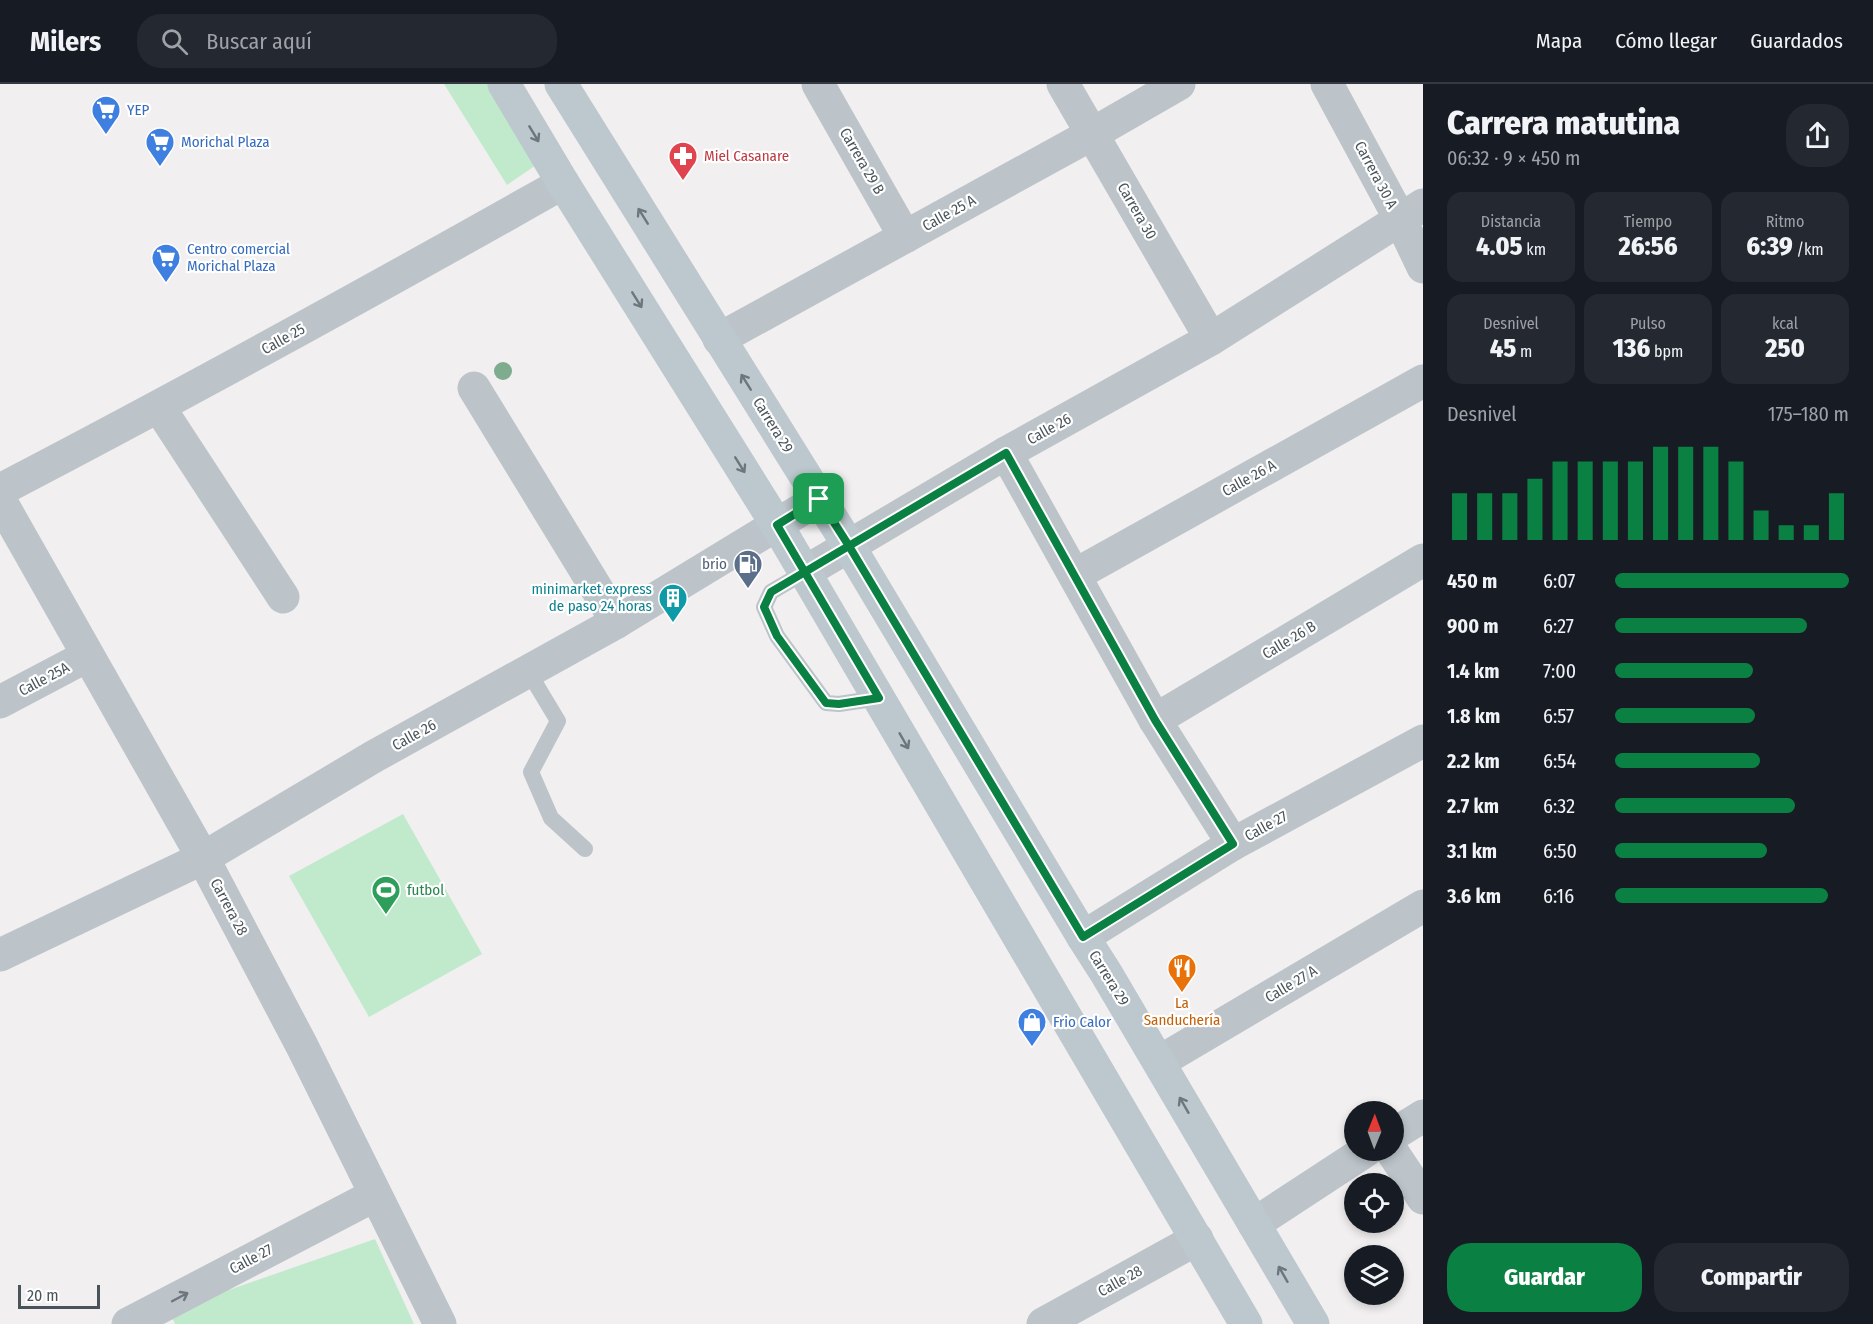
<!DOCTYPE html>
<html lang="es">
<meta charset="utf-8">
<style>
:root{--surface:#171b24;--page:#242831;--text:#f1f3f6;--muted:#9ea1a6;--line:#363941;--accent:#0b8043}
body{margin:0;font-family:"Fira Sans Condensed",sans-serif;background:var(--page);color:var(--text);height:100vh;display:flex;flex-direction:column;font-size:22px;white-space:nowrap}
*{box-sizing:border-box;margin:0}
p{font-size:20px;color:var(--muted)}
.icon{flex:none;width:33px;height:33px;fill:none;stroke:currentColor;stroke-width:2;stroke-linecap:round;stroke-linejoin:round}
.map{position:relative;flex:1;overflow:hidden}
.details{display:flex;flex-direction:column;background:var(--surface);width:450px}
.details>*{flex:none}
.needle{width:39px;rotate:1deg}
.tools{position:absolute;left:1344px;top:1017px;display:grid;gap:12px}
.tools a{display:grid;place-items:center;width:60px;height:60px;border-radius:50%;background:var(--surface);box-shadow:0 3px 9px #0003;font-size:30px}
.scale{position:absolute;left:18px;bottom:15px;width:82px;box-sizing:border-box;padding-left:6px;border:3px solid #49545a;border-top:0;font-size:16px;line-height:21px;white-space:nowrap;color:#49545a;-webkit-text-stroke:4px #fff;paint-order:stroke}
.pin{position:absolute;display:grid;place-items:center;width:51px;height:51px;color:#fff;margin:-26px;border-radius:12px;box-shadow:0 3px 9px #0006}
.round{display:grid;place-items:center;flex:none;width:63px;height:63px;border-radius:24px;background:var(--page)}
.overview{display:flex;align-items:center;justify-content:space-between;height:102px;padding:0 24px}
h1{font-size:33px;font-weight:800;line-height:45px}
.stats{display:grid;grid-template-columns:repeat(3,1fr);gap:9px;height:102px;padding:6px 24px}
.stats div{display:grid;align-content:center;border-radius:15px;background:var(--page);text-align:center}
.stats b{font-size:26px;font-weight:800}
.stats small{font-size:16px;font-weight:400}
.stats p{font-size:16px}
.chart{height:168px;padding:12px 24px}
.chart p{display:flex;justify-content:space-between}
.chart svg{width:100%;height:108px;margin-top:6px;stroke:var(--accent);stroke-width:6}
.cta{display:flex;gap:12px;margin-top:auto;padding:12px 24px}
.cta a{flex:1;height:69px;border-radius:24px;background:var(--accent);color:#fff;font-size:24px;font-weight:800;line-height:69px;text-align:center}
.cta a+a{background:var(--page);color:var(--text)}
ul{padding:0 24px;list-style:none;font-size:20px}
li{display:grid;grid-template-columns:96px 72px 1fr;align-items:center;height:45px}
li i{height:15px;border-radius:8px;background:var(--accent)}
header{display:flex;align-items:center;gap:36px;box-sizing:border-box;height:84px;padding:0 30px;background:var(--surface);border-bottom:2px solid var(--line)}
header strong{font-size:28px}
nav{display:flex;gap:33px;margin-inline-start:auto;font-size:21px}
.search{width:420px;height:54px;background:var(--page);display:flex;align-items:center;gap:15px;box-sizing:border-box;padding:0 21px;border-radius:24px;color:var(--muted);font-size:22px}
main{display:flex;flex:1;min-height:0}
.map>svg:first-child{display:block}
.green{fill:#c1eacd}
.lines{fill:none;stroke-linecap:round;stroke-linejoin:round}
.lane{stroke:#bcc4ca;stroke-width:16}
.street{stroke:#bcc4ca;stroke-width:33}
.secondary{stroke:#bcc7ce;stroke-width:33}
.tree{fill:#7fab8f}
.oneway{stroke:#6c767d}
.oneway2{stroke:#6c767c}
.route-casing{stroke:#fff;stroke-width:12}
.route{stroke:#0b8043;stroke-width:8}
.labels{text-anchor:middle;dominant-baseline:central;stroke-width:4.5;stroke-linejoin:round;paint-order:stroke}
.shop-label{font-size:15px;fill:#366cbe;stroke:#fff;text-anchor:start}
.health-label{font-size:15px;fill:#be3a42;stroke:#fff;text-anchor:start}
.street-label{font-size:15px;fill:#49545a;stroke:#fff}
.service-label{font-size:15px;fill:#4e5e75;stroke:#fff;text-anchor:end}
.culture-label{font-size:15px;fill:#0d838f;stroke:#fff;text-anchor:end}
.leisure-label{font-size:15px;fill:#27864d;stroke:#fff;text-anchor:start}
.food-label{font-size:15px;fill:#c56008;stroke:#fff}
</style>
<header>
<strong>Milers</strong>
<div class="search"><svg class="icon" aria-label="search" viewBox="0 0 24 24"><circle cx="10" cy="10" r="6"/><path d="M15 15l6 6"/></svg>Buscar aquí</div>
<nav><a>Mapa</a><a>Cómo llegar</a><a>Guardados</a></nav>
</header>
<main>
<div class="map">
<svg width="1423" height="1240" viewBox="0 0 1423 1240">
<rect width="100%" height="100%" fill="#f1efef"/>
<!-- green -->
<g class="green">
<path d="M444,0H495L542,77L507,101Z"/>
<path d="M403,730L482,870L369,933L289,792Z"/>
<path d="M375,1155L414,1240H175L169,1227Z"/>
</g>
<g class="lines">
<!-- lane -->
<g class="lane">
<path d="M805,488L771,508L764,523L777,552L826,619L839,620L879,614"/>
<path d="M528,587L558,637L531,688L551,734L585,765"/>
</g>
<!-- street -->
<g class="street">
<path d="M818,0L905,153"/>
<path d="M1063,0L1211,255"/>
<path d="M1327,0L1400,135L1423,183"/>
<path d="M719,255L1092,50L1179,0"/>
<path d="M474,304L617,538"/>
<path d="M159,323L283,513"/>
<path d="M1006,369L1155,636L1233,760"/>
<path d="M0,406C190,307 377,204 563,99"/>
<path d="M0,416L203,774L302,962L440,1240"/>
<path d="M805,488L1006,369L1211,255L1423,121"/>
<path d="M1075,491L1423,297"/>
<path d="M0,618L87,572"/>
<path d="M1155,636L1423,476"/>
<path d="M1083,853L1233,760L1423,657"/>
<path d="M0,871L203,774L373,673L617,538L819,415"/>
<path d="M1159,978L1423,822"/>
<path d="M1394,1050L1423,1032"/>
<path d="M1391,1066L1423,1114"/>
<path d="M1254,1140L1367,1066"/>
<path d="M128,1240L375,1111"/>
<path d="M1043,1240L1197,1155"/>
</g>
<!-- secondary -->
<g class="secondary">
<path d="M504,0L563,99L777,441L1246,1240"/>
<path d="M561,0L849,462L1083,853L1106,889L1313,1240"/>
</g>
</g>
<!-- trees -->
<circle class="tree" cx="503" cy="287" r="9"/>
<!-- one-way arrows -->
<defs><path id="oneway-shaft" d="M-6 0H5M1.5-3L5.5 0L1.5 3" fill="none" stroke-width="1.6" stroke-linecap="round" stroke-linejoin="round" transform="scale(1.5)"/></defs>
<g class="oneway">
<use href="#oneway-shaft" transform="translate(534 50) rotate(59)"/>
<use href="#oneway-shaft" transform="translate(643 132) rotate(-122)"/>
<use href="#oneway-shaft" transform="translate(637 216) rotate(58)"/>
<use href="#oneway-shaft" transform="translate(746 298) rotate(-122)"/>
<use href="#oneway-shaft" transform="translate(740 381) rotate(58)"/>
<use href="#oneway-shaft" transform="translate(904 657) rotate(60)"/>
<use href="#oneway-shaft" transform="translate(1184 1021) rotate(-120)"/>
<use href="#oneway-shaft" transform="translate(1283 1190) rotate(-120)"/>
</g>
<use class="oneway2" href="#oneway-shaft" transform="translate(180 1213) rotate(-28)"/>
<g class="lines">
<!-- route casing -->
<g class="route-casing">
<path id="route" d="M819,415L777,441L879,614L839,620L826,619L777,552L764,523L771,508L1006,369L1155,636L1233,760L1083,853L849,462L819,415"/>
</g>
<!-- route -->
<use href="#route" class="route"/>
</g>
<!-- icons -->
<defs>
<g id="supermarket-pin" transform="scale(1.5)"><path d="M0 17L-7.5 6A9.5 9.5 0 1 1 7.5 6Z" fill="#3f7fe0" stroke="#fff"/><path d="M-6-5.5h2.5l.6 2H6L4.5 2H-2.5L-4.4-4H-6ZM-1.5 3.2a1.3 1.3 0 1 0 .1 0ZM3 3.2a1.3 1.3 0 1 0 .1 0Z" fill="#fff"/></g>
<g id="pharmacy-pin" transform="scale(1.5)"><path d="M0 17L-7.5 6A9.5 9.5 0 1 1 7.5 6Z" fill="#e0444e" stroke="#fff"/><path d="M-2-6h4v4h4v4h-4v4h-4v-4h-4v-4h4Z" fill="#fff"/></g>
<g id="fuel-pin" transform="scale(1.5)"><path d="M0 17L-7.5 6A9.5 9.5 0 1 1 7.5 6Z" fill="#5c6f8a" stroke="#fff"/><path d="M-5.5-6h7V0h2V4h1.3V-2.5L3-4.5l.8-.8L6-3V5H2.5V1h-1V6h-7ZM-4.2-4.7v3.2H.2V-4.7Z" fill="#fff"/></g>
<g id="building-pin" transform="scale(1.5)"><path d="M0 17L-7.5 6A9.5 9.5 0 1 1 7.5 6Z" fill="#0f9aa8" stroke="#fff"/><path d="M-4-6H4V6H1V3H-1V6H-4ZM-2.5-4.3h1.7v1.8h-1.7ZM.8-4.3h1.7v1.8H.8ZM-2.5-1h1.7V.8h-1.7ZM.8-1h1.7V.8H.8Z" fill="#fff"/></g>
<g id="stadium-pin" transform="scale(1.5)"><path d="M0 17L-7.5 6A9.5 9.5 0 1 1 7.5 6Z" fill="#2e9e5b" stroke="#fff"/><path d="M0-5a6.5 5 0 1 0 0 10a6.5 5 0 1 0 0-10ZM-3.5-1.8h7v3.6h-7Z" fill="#fff"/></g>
<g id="restaurant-pin" transform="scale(1.5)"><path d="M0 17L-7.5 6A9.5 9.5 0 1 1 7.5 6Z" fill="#e8710a" stroke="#fff"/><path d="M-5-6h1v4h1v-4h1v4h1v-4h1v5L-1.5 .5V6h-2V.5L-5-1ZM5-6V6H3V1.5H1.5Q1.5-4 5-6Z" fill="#fff"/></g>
<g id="shop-pin" transform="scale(1.5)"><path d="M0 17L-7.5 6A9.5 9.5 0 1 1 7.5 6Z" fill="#3f7fe0" stroke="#fff"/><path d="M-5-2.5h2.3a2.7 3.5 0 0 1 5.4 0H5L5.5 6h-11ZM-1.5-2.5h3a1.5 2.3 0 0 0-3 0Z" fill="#fff"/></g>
</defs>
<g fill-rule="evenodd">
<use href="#supermarket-pin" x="106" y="26"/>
<use href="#supermarket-pin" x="160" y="58"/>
<use href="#pharmacy-pin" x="683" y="72"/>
<use href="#supermarket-pin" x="166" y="174"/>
<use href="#fuel-pin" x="748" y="480"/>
<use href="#building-pin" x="673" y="514"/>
<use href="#stadium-pin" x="386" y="806"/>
<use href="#restaurant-pin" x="1182" y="884"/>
<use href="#shop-pin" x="1032" y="938"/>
</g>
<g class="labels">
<!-- shop labels -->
<g class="shop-label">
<text x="127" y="26">YEP</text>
<text x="181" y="58">Morichal Plaza</text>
<text x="187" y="165">Centro comercial<tspan x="187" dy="17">Morichal Plaza</tspan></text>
<text x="1053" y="938">Frio Calor</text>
</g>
<!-- health labels -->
<g class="health-label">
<text x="704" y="72">Miel Casanare</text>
</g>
<!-- street labels -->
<g class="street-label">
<text transform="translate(862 77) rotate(60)">Carrera 29 B</text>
<text transform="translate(1376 91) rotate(62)">Carrera 30 A</text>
<text transform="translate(1137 127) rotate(60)">Carrera 30</text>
<text transform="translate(949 129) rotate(-29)">Calle 25 A</text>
<text transform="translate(283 255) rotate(-29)">Calle 25</text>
<text transform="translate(773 341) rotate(58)">Carrera 29</text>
<text transform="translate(1049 345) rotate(-29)">Calle 26</text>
<text transform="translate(1249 394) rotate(-29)">Calle 26 A</text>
<text transform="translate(1289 556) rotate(-31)">Calle 26 B</text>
<text transform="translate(44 595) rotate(-28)">Calle 25A</text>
<text transform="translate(414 651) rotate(-29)">Calle 26</text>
<text transform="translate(1266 742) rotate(-29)">Calle 27</text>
<text transform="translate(229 823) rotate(62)">Carrera 28</text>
<text transform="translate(1109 894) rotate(58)">Carrera 29</text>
<text transform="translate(1291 900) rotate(-31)">Calle 27 A</text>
<text transform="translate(251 1175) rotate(-28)">Calle 27</text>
<text transform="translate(1120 1197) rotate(-29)">Calle 28</text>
</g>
<!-- service labels -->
<g class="service-label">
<text x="727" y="480">brio</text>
</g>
<!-- culture labels -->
<g class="culture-label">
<text x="652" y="505">minimarket express<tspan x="652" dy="17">de paso 24 horas</tspan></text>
</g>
<!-- leisure labels -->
<g class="leisure-label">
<text x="407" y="806">futbol</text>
</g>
<!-- food labels -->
<g class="food-label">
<text x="1182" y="919">La<tspan x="1182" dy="17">Sanduchería</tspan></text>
</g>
</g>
</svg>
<div class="tools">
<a><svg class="needle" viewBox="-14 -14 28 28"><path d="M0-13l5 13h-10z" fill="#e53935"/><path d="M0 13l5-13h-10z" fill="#9ea1a6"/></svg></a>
<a><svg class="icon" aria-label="locate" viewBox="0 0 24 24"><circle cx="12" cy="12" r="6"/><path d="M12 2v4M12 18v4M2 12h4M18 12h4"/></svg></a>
<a><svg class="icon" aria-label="layers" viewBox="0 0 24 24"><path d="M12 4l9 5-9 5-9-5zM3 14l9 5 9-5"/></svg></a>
</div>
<div class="scale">20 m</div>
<div class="pin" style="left:819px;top:415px;background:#1e9e55"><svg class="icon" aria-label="arrive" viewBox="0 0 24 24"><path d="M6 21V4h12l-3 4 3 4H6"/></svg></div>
</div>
<section class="details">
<div class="overview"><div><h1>Carrera matutina</h1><p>06:32 · 9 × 450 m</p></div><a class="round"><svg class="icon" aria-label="share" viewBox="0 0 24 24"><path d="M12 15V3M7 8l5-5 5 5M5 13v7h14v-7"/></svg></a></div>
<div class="stats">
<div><p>Distancia</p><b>4.05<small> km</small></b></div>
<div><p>Tiempo</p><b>26:56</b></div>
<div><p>Ritmo</p><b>6:39<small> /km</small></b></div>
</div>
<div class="stats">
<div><p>Desnivel</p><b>45<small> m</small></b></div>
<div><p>Pulso</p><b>136<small> bpm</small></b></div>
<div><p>kcal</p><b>250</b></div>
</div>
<div class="chart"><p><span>Desnivel</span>175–180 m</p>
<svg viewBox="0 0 160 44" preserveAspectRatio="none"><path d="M5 44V25M15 44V25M25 44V25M35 44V19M45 44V12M55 44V12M65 44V12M75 44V12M85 44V6M95 44V6M105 44V6M115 44V12M125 44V32M135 44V38M145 44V38M155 44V25"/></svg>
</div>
<ul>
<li><b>450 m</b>6:07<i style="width:100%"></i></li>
<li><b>900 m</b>6:27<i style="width:82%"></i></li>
<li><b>1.4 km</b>7:00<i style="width:59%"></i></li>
<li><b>1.8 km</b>6:57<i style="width:60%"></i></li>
<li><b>2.2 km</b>6:54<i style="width:62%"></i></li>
<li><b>2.7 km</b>6:32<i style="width:77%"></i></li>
<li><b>3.1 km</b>6:50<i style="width:65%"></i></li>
<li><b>3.6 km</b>6:16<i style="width:91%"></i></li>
</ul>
<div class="cta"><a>Guardar</a><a>Compartir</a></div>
</section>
</main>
